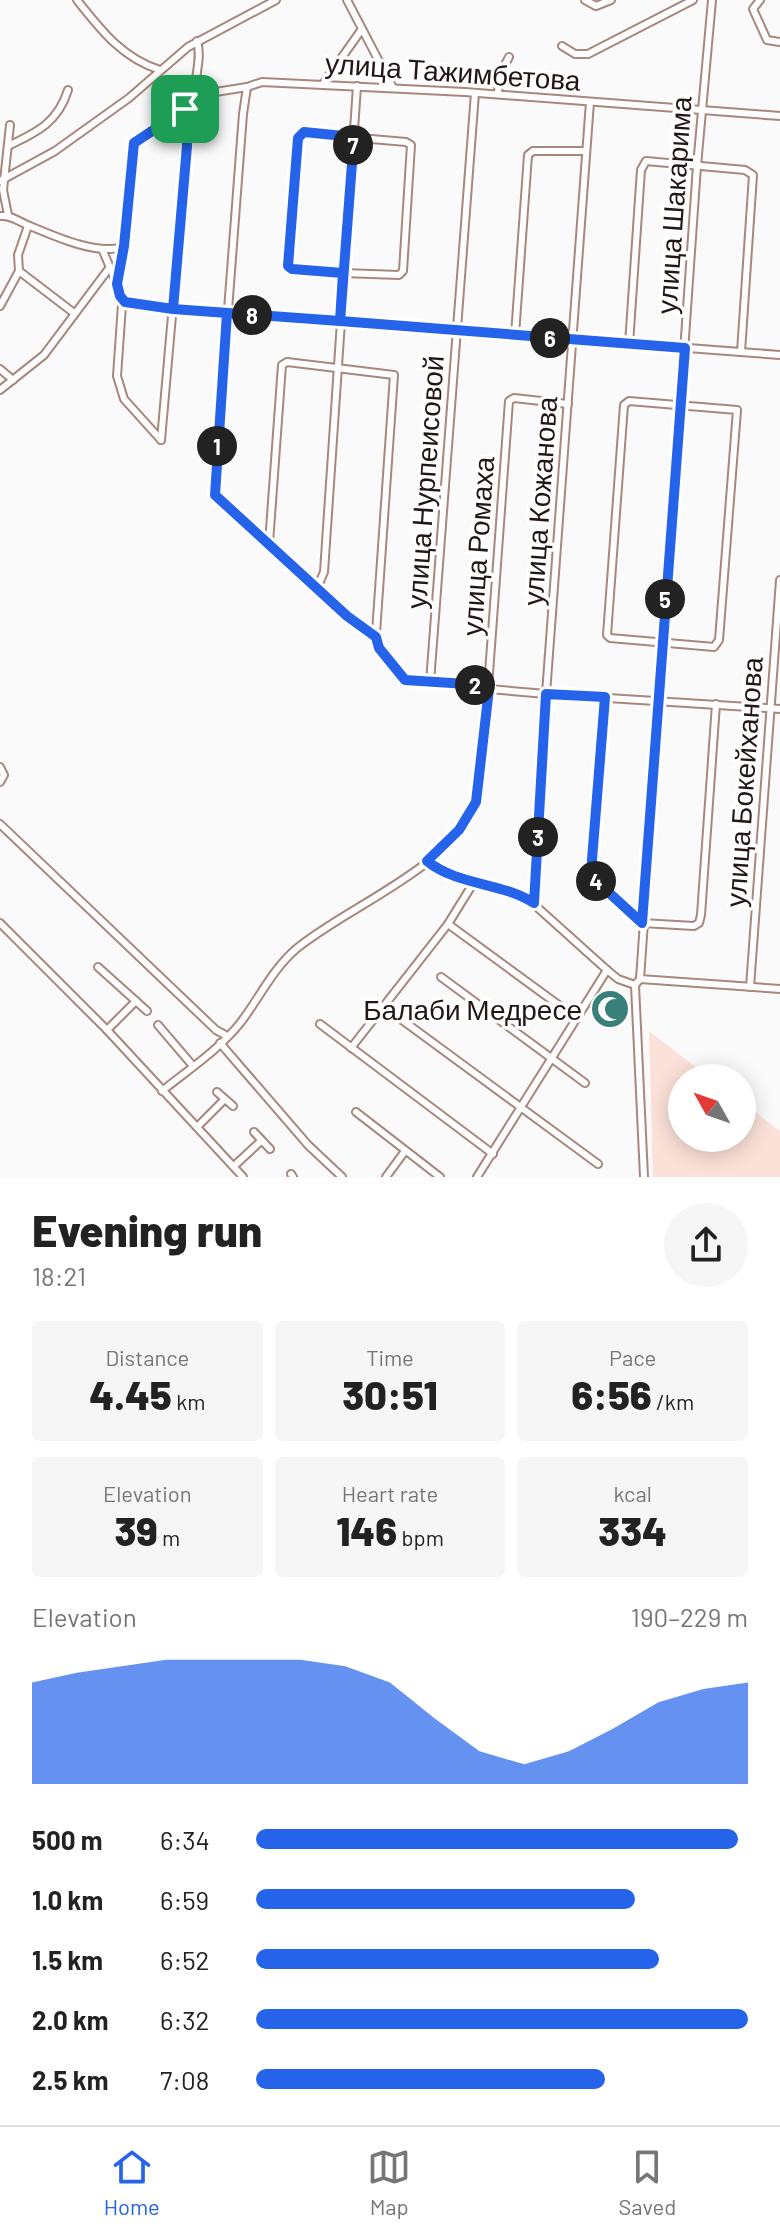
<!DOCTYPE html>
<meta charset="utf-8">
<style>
:root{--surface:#fff;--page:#f6f6f6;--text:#222;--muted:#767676;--line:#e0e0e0;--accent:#2563eb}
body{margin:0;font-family:Barlow,sans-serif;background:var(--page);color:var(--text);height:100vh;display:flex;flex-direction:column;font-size:30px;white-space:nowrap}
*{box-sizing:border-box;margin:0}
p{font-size:26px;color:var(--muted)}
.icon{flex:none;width:44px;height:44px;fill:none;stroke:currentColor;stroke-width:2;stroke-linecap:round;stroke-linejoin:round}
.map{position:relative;height:1177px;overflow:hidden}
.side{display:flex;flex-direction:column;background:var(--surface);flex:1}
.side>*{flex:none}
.needle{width:52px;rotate:310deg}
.tools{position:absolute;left:668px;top:1064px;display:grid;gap:16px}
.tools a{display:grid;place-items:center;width:88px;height:88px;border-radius:50%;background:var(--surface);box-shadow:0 4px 20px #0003;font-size:40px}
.pin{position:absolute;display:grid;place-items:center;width:68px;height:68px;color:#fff;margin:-34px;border-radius:16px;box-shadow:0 4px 12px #0006}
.km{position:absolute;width:40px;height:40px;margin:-20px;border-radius:50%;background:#222;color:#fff;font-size:22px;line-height:40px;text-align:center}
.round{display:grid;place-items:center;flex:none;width:84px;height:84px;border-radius:42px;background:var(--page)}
.head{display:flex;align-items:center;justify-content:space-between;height:136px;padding:0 32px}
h1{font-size:44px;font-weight:800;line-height:60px}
.metrics{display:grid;grid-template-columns:repeat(3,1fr);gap:12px;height:136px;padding:8px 32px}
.metrics div{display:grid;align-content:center;border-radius:8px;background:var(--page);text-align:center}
.metrics b{font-size:40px;font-weight:800}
.metrics small{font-size:22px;font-weight:400}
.metrics p{font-size:22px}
.chart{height:224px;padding:16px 32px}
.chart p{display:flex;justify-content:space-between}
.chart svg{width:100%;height:144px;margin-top:8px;fill:var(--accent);opacity:.7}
ul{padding:0 32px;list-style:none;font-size:26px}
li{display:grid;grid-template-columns:128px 96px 1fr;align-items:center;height:60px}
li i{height:20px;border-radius:10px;background:var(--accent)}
.tabs{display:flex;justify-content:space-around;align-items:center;height:112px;border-top:2px solid var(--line);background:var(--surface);font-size:22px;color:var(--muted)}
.tabs a{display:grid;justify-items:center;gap:4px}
.tabs .active{color:var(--accent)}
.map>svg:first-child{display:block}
.garden{fill:#fce1d8}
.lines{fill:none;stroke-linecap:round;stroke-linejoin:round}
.minor-casing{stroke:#a8877d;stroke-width:10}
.minor{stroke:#fff;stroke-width:6}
.route-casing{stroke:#fff;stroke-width:16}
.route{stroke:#2563eb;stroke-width:10}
.labels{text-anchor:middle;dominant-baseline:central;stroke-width:7;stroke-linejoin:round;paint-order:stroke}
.street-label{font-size:28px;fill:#231613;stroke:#fff}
.poi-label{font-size:28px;fill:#231613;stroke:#fff;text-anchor:end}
</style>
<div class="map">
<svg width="780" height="1177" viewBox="0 0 780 1177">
<rect width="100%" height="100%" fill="#fafafa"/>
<!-- garden -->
<path class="garden" d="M649,1031L710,1078H682V1138H742V1102L780,1131V1177H653Z"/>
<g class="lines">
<!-- minor casing -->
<g class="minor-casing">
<g id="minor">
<path d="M77,0C101,30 122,58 160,70"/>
<path d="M347,0L393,88"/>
<path d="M585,0L596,6L611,0"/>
<path d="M760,0L753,9L767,40L780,42"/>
<path d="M197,41C202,58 195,72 196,88L203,94"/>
<path d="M562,46L575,54H588L693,0"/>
<path d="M323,84L362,29"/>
<path d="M247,87L243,114L214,493L347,616L376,637"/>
<path d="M498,94L499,76L509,57"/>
<path d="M302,133L406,142L411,145L403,271L399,275L343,273L289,267L298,138Z"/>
<path d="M8,146C38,132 58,122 68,90"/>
<path d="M0,181L55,151L129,98L188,47L276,0"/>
<path d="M8,215L3,190L10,125"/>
<path d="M0,216C12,215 19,222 30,226C54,236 100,257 124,246"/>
<path d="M103,251L117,284"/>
<path d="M19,271L74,313"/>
<path d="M123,300L173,309L780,355"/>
<path d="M0,306L19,271L18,255L28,226"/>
<path d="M515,335L528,155L533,151H586"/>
<path d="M629,344L641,170L646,161L745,170L753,175L741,352"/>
<path d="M0,369L13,380"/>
<path d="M0,390L44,355L110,267"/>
<path d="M629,401L737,410L719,640L714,647L610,638L607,635L624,405Z"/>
<path d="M161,440L124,399L117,376L122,305L117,284L124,246L133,145L139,138L185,109L203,94L247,87L262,82L465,92L780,116"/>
<path d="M161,440L187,146L185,109"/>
<path d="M269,543L282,365L287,362L394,375L376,633L379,648L405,680L467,684L489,689L546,694L780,709"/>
<path d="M317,588L324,572L357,86"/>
<path d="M430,682L475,93"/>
<path d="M605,697L592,874L634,918L642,923L694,926L699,923L701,915L716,704"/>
<path d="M0,767L4,775L0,782"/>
<path d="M0,824L216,1030L227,1036"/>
<path d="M427,861L441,871L528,899L607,970L618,979L635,985"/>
<path d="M534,903L546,694L590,102"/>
<path d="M0,923L107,1030L243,1177"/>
<path d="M448,924L575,1017"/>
<path d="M98,967L147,1011"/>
<path d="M441,977L585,1083"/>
<path d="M640,979L780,989"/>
<path d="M750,987L780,580"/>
<path d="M383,1006L598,1164"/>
<path d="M320,1024L493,1154"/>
<path d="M158,1025L193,1066"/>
<path d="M107,1030L136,1001"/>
<path d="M220,1043L308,1145L342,1177"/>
<path d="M351,1048L448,924L474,882"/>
<path d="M162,1091C188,1070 220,1049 241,1022C260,997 272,970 296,949C348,906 449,869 476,804C481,789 481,771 483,755L509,401L514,398L568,404"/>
<path d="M217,1092L233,1106"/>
<path d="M356,1112L440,1177"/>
<path d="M197,1127L224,1100"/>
<path d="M254,1132L270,1149"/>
<path d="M234,1166L261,1141"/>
<path d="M291,1174L293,1177"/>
<path d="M386,1177L405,1151"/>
<path d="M477,1177L607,970"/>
<path d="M644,1177L635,985L640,979L697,166L712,0"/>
</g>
</g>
<!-- minor -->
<use href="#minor" class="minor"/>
</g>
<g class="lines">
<!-- route casing -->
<g class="route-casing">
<path id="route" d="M185,109L187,146L173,309L227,313L215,495L347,616L376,637L379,648L405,680L467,684L489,689L476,802L459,830L427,861C458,886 501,882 534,903L546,694L605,697L591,872L593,878L642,923L685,348L340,321L354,137L304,132L298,138L288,266L292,269L343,273L340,321L173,309L125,302L120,296L117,284L124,246L134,143L185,109"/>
</g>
<!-- route -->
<use href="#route" class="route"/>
</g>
<!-- icons -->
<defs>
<g id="mosque-disc" transform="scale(2)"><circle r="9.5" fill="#39807a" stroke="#fff"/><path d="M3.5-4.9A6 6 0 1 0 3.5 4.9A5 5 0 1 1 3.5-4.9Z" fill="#fff"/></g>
</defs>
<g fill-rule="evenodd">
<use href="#mosque-disc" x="610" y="1009"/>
</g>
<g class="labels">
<!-- street labels -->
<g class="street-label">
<text transform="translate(453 71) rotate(4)">улица Тажимбетова</text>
<text transform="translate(673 205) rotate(-86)">улица Шакарима</text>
<text transform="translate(424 482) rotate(-86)">улица Нурпеисовой</text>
<text transform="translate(539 501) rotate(-86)">улица Кожанова</text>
<text transform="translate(477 546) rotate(-86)">улица Ромаха</text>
<text transform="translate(743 782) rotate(-86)">улица Бокейханова</text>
</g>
<!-- poi labels -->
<g class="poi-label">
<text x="582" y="1009">Балаби Медресе</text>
</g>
</g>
</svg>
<div class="tools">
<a><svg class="needle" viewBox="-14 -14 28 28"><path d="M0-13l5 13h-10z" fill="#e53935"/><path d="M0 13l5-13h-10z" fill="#767676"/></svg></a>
</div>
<div class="pin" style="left:185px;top:109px;background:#1e9e55"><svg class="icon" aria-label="arrive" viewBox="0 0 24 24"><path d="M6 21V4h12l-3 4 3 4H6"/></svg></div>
<b class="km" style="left:217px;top:446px">1</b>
<b class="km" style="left:475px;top:685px">2</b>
<b class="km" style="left:538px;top:837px">3</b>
<b class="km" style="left:596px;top:881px">4</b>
<b class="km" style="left:665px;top:599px">5</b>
<b class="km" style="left:550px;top:338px">6</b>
<b class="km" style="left:353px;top:145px">7</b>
<b class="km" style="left:252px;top:315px">8</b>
</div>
<section class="side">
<div class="head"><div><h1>Evening run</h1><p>18:21</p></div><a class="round"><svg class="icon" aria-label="share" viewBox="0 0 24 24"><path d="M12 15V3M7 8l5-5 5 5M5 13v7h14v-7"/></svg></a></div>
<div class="metrics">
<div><p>Distance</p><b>4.45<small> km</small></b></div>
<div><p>Time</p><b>30:51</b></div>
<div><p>Pace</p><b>6:56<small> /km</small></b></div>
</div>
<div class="metrics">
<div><p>Elevation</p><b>39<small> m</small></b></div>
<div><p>Heart rate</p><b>146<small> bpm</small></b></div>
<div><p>kcal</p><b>334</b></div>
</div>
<div class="chart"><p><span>Elevation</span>190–229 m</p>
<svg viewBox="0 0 160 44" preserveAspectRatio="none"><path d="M0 44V13L10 10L20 8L30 6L40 6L50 6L60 6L70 8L80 13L90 24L100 34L110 38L120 34L130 27L140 19L150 15L160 13V44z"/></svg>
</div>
<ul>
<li><b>500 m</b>6:34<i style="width:98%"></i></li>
<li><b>1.0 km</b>6:59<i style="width:77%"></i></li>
<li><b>1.5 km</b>6:52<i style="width:82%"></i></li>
<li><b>2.0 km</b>6:32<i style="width:100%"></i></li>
<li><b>2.5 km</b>7:08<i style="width:71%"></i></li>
</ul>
</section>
<nav class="tabs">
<a class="active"><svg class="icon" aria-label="home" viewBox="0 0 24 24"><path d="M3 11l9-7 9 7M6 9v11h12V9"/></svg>Home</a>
<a><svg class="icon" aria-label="map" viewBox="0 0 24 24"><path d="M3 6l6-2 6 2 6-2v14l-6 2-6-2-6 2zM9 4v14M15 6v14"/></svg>Map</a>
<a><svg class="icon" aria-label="saved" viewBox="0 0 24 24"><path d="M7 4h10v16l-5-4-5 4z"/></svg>Saved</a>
</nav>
